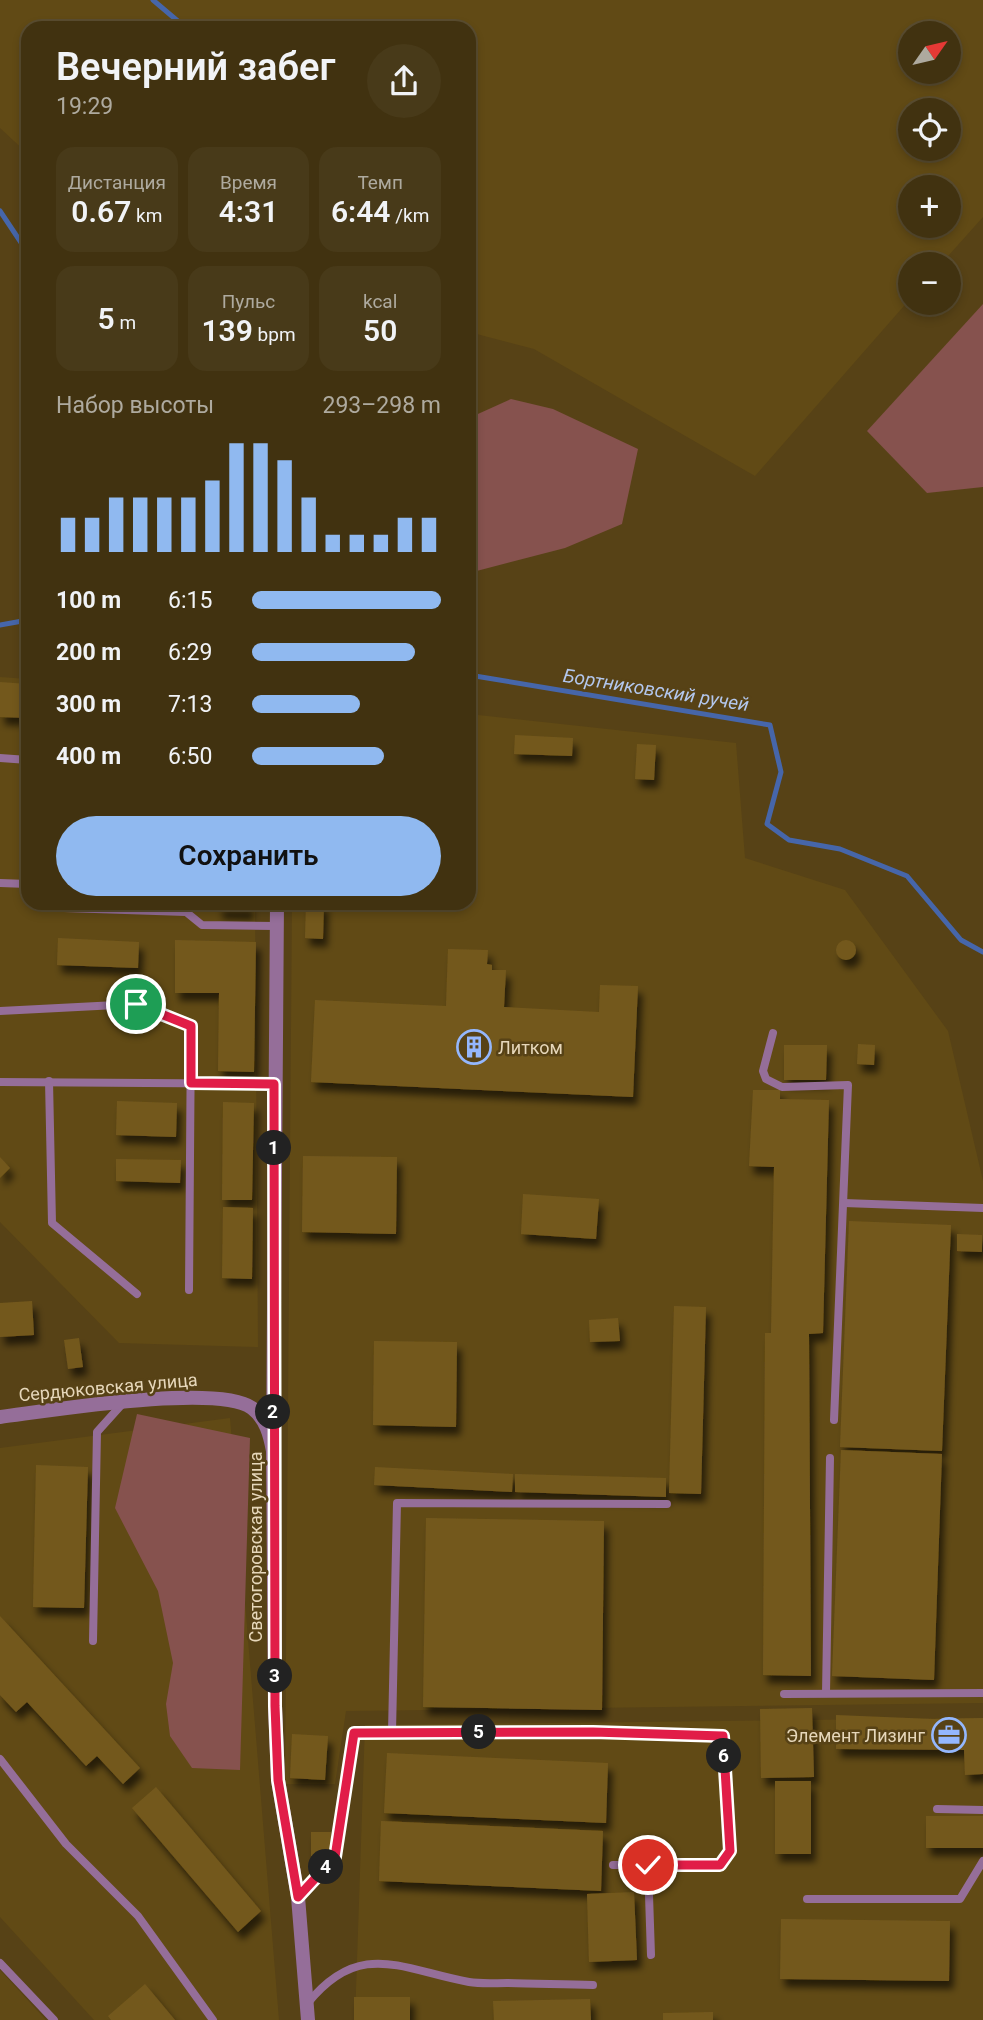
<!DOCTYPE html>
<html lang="ru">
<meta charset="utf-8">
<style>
:root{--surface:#413210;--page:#483a19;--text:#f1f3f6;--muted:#aeaa9f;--line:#5a4d30;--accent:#90b9f0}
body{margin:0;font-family:Roboto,sans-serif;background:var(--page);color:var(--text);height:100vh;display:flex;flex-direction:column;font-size:26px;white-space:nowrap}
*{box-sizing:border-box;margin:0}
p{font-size:23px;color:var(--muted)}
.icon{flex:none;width:38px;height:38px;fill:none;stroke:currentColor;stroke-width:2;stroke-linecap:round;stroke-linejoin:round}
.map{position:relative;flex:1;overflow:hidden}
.panel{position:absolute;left:21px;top:21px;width:455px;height:889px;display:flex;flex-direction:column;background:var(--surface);border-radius:21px;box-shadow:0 4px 10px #0003,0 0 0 2px var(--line)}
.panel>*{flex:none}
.needle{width:46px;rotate:56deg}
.tools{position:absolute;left:898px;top:21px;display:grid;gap:14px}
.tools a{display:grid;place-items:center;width:63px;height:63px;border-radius:50%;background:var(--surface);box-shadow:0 4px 10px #0003,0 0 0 2px var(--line);font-size:35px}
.pin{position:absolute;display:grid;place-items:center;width:60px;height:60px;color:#fff;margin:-30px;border:4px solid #fff;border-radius:50%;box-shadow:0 2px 7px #0007}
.km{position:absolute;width:35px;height:35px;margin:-18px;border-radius:50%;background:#222;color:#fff;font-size:19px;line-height:35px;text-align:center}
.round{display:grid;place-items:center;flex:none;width:74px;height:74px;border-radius:37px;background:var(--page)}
.overview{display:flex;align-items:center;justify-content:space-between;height:119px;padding:0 35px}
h1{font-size:38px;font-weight:600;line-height:52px}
.figures{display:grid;grid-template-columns:repeat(3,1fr);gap:10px;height:119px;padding:7px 35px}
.figures div{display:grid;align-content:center;border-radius:18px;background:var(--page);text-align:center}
.figures b{font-size:30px;font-weight:600}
.figures small{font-size:19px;font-weight:400}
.figures p{font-size:19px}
.chart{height:196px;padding:14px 35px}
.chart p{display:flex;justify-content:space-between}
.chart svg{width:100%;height:126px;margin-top:7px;stroke:var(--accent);stroke-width:6}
.button{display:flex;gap:14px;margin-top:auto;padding:14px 35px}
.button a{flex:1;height:80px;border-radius:42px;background:var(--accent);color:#111;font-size:28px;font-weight:600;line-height:80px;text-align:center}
ul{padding:0 35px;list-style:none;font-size:23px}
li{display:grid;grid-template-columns:112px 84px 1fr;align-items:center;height:52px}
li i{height:18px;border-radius:9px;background:var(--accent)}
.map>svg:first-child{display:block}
.built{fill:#614a15;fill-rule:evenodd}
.green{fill:#86524e}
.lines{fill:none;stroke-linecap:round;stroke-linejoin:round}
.stream{stroke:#4666aa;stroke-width:5}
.building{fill:#73581d;filter:url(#shadow)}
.service{stroke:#956e99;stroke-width:8}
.minor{stroke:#956e99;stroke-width:14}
.tertiary{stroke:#956e99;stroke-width:14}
.route-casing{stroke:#fff;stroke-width:14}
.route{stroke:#e11d48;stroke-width:9}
.labels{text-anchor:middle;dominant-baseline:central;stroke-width:5;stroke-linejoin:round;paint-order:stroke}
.poi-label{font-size:18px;fill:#e6d7ba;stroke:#574216;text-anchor:start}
.street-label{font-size:18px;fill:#e6d7ba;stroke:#574216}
.water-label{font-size:19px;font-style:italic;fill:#b3c7ed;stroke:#574216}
</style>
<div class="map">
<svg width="983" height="2020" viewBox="0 0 983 2020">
<defs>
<filter id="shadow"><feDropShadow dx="4.5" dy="8" stdDeviation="3.5" flood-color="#0009"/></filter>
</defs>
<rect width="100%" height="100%" fill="#574216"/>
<!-- built -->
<g class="built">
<path d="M0,0H983V217L941,264H910V299L755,476L534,349L469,332V28H28V154L0,128ZM910,33H948V72H910ZM910,110H948V149H910ZM948,187V226H910V187Z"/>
<path d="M0,677L28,679V903H255L258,1347L119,1343L0,1222Z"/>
<path d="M469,714L736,743L745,858L845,890L948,1031L983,1181V1703L346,1711L335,1784H285L292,903H469Z"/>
<path d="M230,1418L279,2020H94L0,1917V1448Z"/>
<path d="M983,1718V2020H355L365,1725Z"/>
<path d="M0,1970L46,2020H0Z"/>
</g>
<!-- green -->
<g class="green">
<path d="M983,304V487L927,493L867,431Z"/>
<path d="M511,399L553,409L638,449L622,524L565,548L469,573V418Z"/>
<path d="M137,1414L250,1438L240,1770L192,1768L170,1736L166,1704L173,1663L158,1591L115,1508Z"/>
</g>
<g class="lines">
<!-- stream -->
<g class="stream">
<path d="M153,0L186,28"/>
<path d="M0,211L28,253"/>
<path d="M0,625L28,620"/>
<path d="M469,675L770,725L781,772L767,824L789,840L840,849L907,876L961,940L983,952"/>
</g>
</g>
<!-- building -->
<g class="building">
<path d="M0,682L28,684V718L0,717Z"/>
<path d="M515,735L573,738L572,756L514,754Z"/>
<path d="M637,744L656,745L654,780L635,779Z"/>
<path d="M218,903H249V912L218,911Z"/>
<path d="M306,903H324L323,939L305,938Z"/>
<path d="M58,938L139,942L138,968L57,965Z"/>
<circle cx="846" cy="950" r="10"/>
<path d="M175,940L256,942L254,1072L218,1071L219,993H175Z"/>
<path d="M448,949L488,950L487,964L492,965V970H506L504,1007L599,1012L600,985L638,986L633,1097L311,1082L315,1000L446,1006Z"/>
<path d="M858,1044L875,1045L874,1065L857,1064Z"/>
<path d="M784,1045H827L826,1080H784Z"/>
<path d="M753,1090H780V1099L829,1100L823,1333L809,1334L811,1676L763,1675L765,1333H771L774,1167L749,1166Z"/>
<path d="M117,1101L177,1103L176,1137L116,1135Z"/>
<path d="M223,1102L254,1103L252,1200H222Z"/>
<path d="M303,1156L397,1157L396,1234L302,1232Z"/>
<path d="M0,1157L10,1168L0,1178Z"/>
<path d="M116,1159L181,1160L180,1183L116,1181Z"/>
<path d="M523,1194L599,1199L596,1239L521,1234Z"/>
<path d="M223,1207L253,1208L252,1279L222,1278Z"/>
<path d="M849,1221L951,1225L942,1451L840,1447Z"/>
<path d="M957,1234L982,1235V1252L957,1251Z"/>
<path d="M32,1301L34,1335L0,1337V1303Z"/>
<path d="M674,1306L706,1307L701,1494L669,1493Z"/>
<path d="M618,1318L620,1341L590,1342L589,1320Z"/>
<path d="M79,1338L83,1367L68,1369L64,1340Z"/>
<path d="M374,1341L457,1342L456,1427L373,1425Z"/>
<path d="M841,1450L942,1454L934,1680L832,1676Z"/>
<path d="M36,1465L88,1467L84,1608L33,1607Z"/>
<path d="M375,1467L513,1474L512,1492L374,1485Z"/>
<path d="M515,1474L666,1478V1497L515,1492Z"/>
<path d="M426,1518L604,1521L602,1710L423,1707Z"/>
<path d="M0,1616L140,1768L123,1784L97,1756L86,1766L27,1702L16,1712L0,1695Z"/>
<path d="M812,1708L814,1777L761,1778L760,1709Z"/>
<path d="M836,1715L933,1719L983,1718V1774L965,1775L964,1750L836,1749Z"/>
<path d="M292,1734L328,1736L325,1780L290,1778Z"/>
<path d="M387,1753L608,1763L606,1823L384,1813Z"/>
<rect x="775" y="1781" width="36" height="73"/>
<path d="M156,1787L261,1911L238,1932L132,1808Z"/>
<rect x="926" y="1816" width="57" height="32"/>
<path d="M381,1821L603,1831L601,1891L379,1881Z"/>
<rect x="311" y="1832" width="20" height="24"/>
<path d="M634,1892L637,1960L589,1962L587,1894Z"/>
<path d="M781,1919L950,1921L949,1981L780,1979Z"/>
<path d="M145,1984L175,2020H111L108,2016Z"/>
<rect x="354" y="1997" width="56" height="23"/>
<path d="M590,1999L591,2020H494L493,2001Z"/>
<path d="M713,2012V2020H663V2013Z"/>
</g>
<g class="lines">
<!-- service -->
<g class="service">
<path d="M0,758L28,760"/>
<path d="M0,883L28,884"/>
<path d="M64,908L186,912L202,925L276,926"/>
<path d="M0,1011L136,1004L191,1026L189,1290"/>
<path d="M773,1033L763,1071L766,1079L782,1087L848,1085L834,1420"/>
<path d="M49,1081L52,1223L137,1294"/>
<path d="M0,1082L274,1084"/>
<path d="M844,1203L983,1208"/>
<path d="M93,1641L97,1432L124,1402"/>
<path d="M826,1693L830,1458"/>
<path d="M784,1694L983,1693"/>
<path d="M392,1732L397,1503L667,1504"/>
<path d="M0,1759L66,1844L138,1916L213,2020"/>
<path d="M937,1809L983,1810"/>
<path d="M613,1865H648"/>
<path d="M298,1897L335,1857L354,1733L593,1732L723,1736L730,1851L720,1865H648L651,1955"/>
<path d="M807,1899H960L983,1861"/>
<path d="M0,1963L54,2020"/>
<path d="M307,2004C360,1938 402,1970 469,1982C481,1984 494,1983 507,1983C536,1984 564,1984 593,1985"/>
</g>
<!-- minor -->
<path class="minor" d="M273,1444L277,903"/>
<!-- tertiary -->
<path class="tertiary" d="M0,1417C48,1411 217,1383 252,1408C266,1419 270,1435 273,1451L275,1706L278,1780L298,1897L308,2020"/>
</g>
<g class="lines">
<!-- route casing -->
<g class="route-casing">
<path id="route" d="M136,1004L191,1026V1083L274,1084L275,1706L278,1780L298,1897L335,1857L354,1733L593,1732L723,1736L730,1851L720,1865H648"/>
</g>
<!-- route -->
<use href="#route" class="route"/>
</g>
<!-- icons -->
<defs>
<g id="building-ring" transform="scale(1.75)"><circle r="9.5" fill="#574216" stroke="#94b7fd" stroke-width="1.5"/><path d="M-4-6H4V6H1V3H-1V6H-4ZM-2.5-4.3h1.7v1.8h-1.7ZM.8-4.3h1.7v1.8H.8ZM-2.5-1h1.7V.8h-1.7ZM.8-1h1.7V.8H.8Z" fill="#94b7fd"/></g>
<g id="office-ring" transform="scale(1.75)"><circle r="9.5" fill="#574216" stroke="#94b7fd" stroke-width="1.5"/><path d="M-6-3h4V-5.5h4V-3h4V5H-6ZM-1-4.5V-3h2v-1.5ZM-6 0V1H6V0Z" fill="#94b7fd"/></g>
</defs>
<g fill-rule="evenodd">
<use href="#building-ring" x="474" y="1047"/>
<use href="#office-ring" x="949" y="1735"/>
</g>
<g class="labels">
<!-- poi labels -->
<g class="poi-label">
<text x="498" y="1047">Литком</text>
<text x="925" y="1735" text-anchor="end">Элемент Лизинг</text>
</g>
<!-- street labels -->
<g class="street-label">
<text transform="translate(108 1387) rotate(-5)">Сердюковская улица</text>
<text transform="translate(255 1547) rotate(-90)">Светогоровская улица</text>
</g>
<!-- water labels -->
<g class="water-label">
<text transform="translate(656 690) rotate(9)">Бортниковский ручей</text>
</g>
</g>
</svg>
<div class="tools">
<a><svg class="needle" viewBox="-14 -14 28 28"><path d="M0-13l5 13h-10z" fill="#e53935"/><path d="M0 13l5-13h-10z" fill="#aeaa9f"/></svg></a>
<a><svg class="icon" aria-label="locate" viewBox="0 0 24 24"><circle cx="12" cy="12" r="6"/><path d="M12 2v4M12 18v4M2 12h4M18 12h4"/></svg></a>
<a>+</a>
<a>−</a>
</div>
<div class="pin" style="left:136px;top:1004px;background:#1e9e55"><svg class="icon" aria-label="arrive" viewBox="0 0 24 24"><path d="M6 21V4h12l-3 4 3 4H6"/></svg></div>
<div class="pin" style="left:648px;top:1865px;background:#d93025"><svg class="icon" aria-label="check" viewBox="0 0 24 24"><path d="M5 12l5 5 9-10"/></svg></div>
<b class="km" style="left:274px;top:1148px">1</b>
<b class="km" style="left:273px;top:1412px">2</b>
<b class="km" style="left:275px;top:1676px">3</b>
<b class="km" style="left:326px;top:1867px">4</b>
<b class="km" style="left:479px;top:1732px">5</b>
<b class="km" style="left:724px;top:1756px">6</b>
<section class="panel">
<div class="overview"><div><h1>Вечерний забег</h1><p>19:29</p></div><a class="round"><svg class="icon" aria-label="share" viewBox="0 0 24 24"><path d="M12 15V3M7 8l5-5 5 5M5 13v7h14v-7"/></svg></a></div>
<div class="figures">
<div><p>Дистанция</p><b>0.67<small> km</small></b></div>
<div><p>Время</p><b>4:31</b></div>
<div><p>Темп</p><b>6:44<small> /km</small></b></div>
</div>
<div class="figures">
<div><b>5<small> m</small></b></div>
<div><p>Пульс</p><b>139<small> bpm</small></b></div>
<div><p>kcal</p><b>50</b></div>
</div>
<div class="chart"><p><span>Набор высоты</span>293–298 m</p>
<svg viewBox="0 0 160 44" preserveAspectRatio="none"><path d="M5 44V32M15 44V32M25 44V25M35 44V25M45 44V25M55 44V25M65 44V19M75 44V6M85 44V6M95 44V12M105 44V25M115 44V38M125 44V38M135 44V38M145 44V32M155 44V32"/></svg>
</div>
<ul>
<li><b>100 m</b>6:15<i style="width:100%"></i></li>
<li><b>200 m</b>6:29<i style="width:86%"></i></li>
<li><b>300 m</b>7:13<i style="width:57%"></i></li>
<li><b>400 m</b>6:50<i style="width:70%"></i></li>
</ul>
<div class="button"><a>Сохранить</a></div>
</section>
</div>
